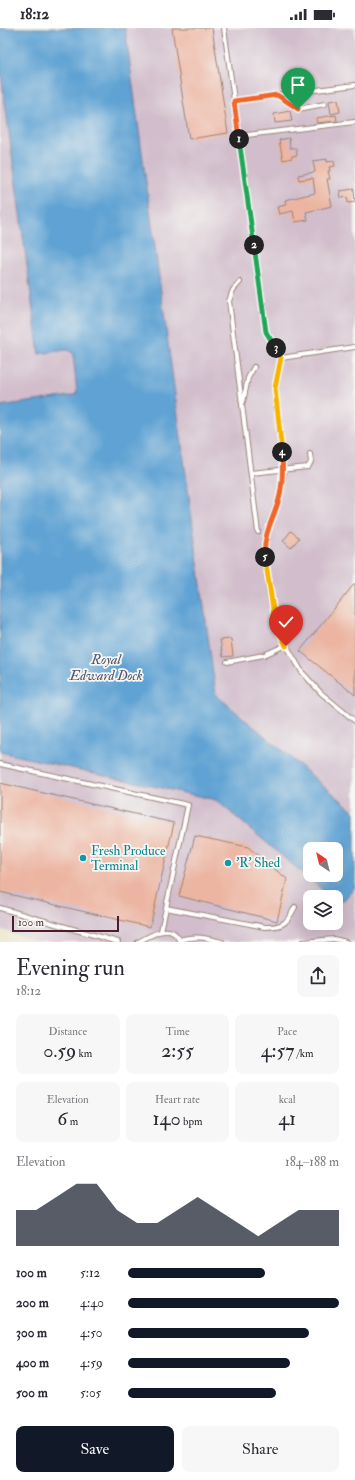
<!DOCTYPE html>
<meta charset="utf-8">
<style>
:root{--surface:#fff;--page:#f7f7f7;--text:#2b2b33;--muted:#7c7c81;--accent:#111827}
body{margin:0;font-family:"IM FELL Double Pica",serif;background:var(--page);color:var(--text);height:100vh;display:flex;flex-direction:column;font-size:15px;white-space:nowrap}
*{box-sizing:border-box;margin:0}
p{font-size:13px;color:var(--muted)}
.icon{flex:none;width:22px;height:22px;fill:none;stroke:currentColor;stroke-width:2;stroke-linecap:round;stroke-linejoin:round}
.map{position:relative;height:914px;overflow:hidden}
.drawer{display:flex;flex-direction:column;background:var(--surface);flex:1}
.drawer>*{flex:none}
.needle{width:26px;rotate:325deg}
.controls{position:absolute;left:303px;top:814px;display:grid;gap:8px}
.controls a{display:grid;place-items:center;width:40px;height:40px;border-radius:8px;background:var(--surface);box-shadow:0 4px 16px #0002;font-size:20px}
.scale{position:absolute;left:12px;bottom:10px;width:107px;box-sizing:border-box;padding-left:4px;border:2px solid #4a1f2b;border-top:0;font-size:11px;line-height:14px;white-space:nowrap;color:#4a1f2b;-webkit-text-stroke:3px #f6f6f2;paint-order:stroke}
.pin{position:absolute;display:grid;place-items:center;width:34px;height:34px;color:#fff;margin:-41px -17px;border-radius:50% 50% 50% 0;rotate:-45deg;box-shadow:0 0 4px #0007}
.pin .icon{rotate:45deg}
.km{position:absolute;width:20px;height:20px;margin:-10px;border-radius:50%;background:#222;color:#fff;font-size:11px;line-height:20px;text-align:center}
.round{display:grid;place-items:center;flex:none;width:42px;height:42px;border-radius:8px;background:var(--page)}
.summary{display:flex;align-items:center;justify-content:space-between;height:68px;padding:0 16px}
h1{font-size:22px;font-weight:600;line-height:30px}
.stats{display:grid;grid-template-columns:repeat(3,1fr);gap:6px;height:68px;padding:4px 16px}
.stats div{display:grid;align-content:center;border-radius:8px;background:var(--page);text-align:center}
.stats b{font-size:20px;font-weight:600}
.stats small{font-size:11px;font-weight:400}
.stats p{font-size:11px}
.chart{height:112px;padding:8px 16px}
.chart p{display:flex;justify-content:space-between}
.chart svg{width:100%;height:72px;margin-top:4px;fill:var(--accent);opacity:.7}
.primary-button{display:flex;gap:8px;margin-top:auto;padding:8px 16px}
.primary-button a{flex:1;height:46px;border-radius:8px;background:var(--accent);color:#fff;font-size:16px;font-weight:600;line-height:46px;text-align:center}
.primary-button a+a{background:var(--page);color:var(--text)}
ul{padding:0 16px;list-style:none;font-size:13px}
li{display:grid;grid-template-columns:64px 48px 1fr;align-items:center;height:30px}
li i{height:10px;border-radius:5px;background:var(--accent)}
.status{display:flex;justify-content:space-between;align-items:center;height:28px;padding:0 20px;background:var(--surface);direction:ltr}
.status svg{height:11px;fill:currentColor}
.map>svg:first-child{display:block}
.industrial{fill:#d1bdcb;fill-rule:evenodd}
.water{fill:#5fa2d3;stroke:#54607f;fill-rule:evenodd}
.building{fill:#ecb5a2}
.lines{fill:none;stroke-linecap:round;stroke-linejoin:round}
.lane-casing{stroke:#9b8278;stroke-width:6}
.lane{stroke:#fff;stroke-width:4}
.split-1-casing{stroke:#fff;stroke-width:8}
.split-2-casing{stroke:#fff;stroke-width:8}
.split-3-casing{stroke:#fff;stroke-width:8}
.split-4-casing{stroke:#fff;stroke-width:8}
.split-5-casing{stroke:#fff;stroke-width:8}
.split-6-casing{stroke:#fff;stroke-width:8}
.split-1{stroke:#f0652b;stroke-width:5}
.split-2{stroke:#22a559;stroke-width:5}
.split-3{stroke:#22a559;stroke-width:5}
.split-4{stroke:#f5b400;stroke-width:5}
.split-5{stroke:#f0652b;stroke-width:5}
.split-6{stroke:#f5b400;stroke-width:5}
.culture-dot{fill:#0f9aa8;stroke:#f6f6f2;stroke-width:1.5}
.labels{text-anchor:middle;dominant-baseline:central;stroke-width:3.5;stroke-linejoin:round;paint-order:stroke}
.culture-label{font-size:13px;fill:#0d838f;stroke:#f6f6f2;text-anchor:start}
.water-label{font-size:14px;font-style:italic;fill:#52536e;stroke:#f6f6f2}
</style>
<div class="status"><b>18:12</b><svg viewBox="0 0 49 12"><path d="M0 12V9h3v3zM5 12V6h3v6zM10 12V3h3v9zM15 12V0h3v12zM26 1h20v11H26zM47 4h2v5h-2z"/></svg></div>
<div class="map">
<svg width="355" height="914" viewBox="0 0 355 914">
<rect width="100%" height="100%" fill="#f6f6f2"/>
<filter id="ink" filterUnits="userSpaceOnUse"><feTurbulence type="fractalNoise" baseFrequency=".025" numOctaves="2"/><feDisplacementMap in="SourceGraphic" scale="8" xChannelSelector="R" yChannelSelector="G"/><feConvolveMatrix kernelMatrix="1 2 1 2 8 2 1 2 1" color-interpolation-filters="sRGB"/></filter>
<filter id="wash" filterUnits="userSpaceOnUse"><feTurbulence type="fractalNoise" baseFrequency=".012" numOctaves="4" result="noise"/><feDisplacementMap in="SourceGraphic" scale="16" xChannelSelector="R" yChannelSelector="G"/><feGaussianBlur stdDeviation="0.9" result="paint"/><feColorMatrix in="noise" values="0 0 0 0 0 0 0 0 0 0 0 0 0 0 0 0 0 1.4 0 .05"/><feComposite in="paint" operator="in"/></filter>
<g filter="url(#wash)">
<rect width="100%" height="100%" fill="#ece4c6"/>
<!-- industrial -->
<path class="industrial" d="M0,0H355V914H37L0,901ZM310,821H336V847H310ZM310,869H336V895H310Z"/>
<!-- water -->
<path class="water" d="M0,0H125L216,667L355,784V859L343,873L340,875L336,873V869H331L216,772L0,724V378L70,368L76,366L77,364L73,326L70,323L66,322L39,326L0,38ZM310,821H336V847H310Z"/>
<g id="blocks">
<!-- building -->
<g class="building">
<path d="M172,0H212L228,105L189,111Z"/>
<path d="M338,72L340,84L331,86L329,73Z"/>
<path d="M290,83L292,93L275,95L274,86Z"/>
<path d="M336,87L337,93L317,95L316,90Z"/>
<path d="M289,110L290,120H296L297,127L292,128V130L283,132L279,112Z"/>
<path d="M327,131V134L334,133L335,138L329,139L330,143H328L330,151H327L332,178L306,184L308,192L295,194L293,183L279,186L277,179L286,177L285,172L315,165L313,150L299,152L298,147L315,144L313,133Z"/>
<path d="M354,161L355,174L348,175L347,169L341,170L340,163Z"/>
<path d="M291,503L299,510L291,520L283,513Z"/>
<path d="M355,555V667L300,623Z"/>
<path d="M231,611L233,628L223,629L220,612Z"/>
<path d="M0,755L174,795L150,899L0,864Z"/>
<path d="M195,808L248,819L287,851L277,893L179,868Z"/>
</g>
</g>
</g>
<g filter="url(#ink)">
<use href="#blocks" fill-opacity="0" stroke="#9b8278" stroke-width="1"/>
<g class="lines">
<!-- lane casing -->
<g class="lane-casing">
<g id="lane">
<path d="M224,0L266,303L281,330"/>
<path d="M277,67L355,57"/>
<path d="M234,73L277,67L298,81L325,76"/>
<path d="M239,108L355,94"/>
<path d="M240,254L233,262L229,273L258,504"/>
<path d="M355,319L281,330L275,360L284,445L279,471L268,500L264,522L270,569L275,594L289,622L302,644L321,665L355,693"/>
<path d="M243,374L248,350L254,339"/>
<path d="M251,445L308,439L311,434L310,426"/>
<path d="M227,634L264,627L286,617"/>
<path d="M0,736L188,777L161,903"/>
<path d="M0,880L118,914"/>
<path d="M166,880L265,899C284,899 287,895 295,879"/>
<path d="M179,912C194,907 207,910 222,914"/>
<path d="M138,914C150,908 172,892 180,914"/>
<path d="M303,914L334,911L346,914"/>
</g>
</g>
<!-- lane -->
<use href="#lane" class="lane"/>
</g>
</g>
<g class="lines" filter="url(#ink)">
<!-- split-1 casing -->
<g class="split-1-casing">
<path id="split-1" d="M239,111L234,73L277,67L298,81"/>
</g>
<!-- split-2 casing -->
<g class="split-2-casing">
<path id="split-2" d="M239,111L254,217"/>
</g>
<!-- split-3 casing -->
<g class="split-3-casing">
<path id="split-3" d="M254,217L266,304L276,320"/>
</g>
<!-- split-4 casing -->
<g class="split-4-casing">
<path id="split-4" d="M276,320L281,330L275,360L282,424"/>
</g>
<!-- split-5 casing -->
<g class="split-5-casing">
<path id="split-5" d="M265,529C262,508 274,490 279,471C283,456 283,440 282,424"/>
</g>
<!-- split-6 casing -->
<g class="split-6-casing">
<path id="split-6" d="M265,529L275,594L286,618"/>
</g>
<!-- split-1 -->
<use href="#split-1" class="split-1"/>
<!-- split-2 -->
<use href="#split-2" class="split-2"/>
<!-- split-3 -->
<use href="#split-3" class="split-3"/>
<!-- split-4 -->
<use href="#split-4" class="split-4"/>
<!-- split-5 -->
<use href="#split-5" class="split-5"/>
<!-- split-6 -->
<use href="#split-6" class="split-6"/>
</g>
<!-- markers -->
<g class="culture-dot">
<circle cx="83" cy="830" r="4"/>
<circle cx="228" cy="835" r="4"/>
</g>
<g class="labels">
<!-- culture labels -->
<g class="culture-label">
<text x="91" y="823">Fresh Produce<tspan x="91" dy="15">Terminal</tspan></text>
<text x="236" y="835">'R' Shed</text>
</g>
<!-- water labels -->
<g class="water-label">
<text x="106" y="631">Royal<tspan x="106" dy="16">Edward Dock</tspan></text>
</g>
</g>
</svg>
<div class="controls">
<a><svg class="needle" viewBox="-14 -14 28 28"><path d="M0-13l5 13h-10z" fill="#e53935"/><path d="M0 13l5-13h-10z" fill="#7c7c81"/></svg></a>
<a><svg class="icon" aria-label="layers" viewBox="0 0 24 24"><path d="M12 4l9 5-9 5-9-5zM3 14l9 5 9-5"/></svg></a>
</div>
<div class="scale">100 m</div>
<div class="pin" style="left:298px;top:81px;background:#1e9e55"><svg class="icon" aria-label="arrive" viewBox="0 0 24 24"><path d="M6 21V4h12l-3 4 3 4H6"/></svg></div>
<div class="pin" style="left:286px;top:618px;background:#d93025"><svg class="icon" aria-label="check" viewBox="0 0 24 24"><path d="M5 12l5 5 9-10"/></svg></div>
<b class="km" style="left:239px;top:111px">1</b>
<b class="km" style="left:254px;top:217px">2</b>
<b class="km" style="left:276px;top:320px">3</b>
<b class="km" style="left:282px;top:424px">4</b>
<b class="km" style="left:265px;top:529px">5</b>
</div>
<section class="drawer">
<div class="summary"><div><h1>Evening run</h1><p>18:12</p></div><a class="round"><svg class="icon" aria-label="share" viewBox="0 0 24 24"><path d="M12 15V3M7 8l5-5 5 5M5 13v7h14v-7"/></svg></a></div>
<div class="stats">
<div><p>Distance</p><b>0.59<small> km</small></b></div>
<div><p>Time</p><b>2:55</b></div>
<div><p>Pace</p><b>4:57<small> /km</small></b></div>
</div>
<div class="stats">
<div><p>Elevation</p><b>6<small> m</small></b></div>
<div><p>Heart rate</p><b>140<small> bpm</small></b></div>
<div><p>kcal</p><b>41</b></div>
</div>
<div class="chart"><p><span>Elevation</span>184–188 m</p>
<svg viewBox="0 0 160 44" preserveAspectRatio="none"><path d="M0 44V22L10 22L20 14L30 6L40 6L50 22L60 30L70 30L80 22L90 14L100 22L110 30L120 38L130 30L140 22L150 22L160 22V44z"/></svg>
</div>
<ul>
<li><b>100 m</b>5:12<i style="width:65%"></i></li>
<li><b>200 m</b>4:40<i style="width:100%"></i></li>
<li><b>300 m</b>4:50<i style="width:86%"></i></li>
<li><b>400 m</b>4:59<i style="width:77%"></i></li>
<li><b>500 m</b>5:05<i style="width:70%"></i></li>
</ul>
<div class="primary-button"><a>Save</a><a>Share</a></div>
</section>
